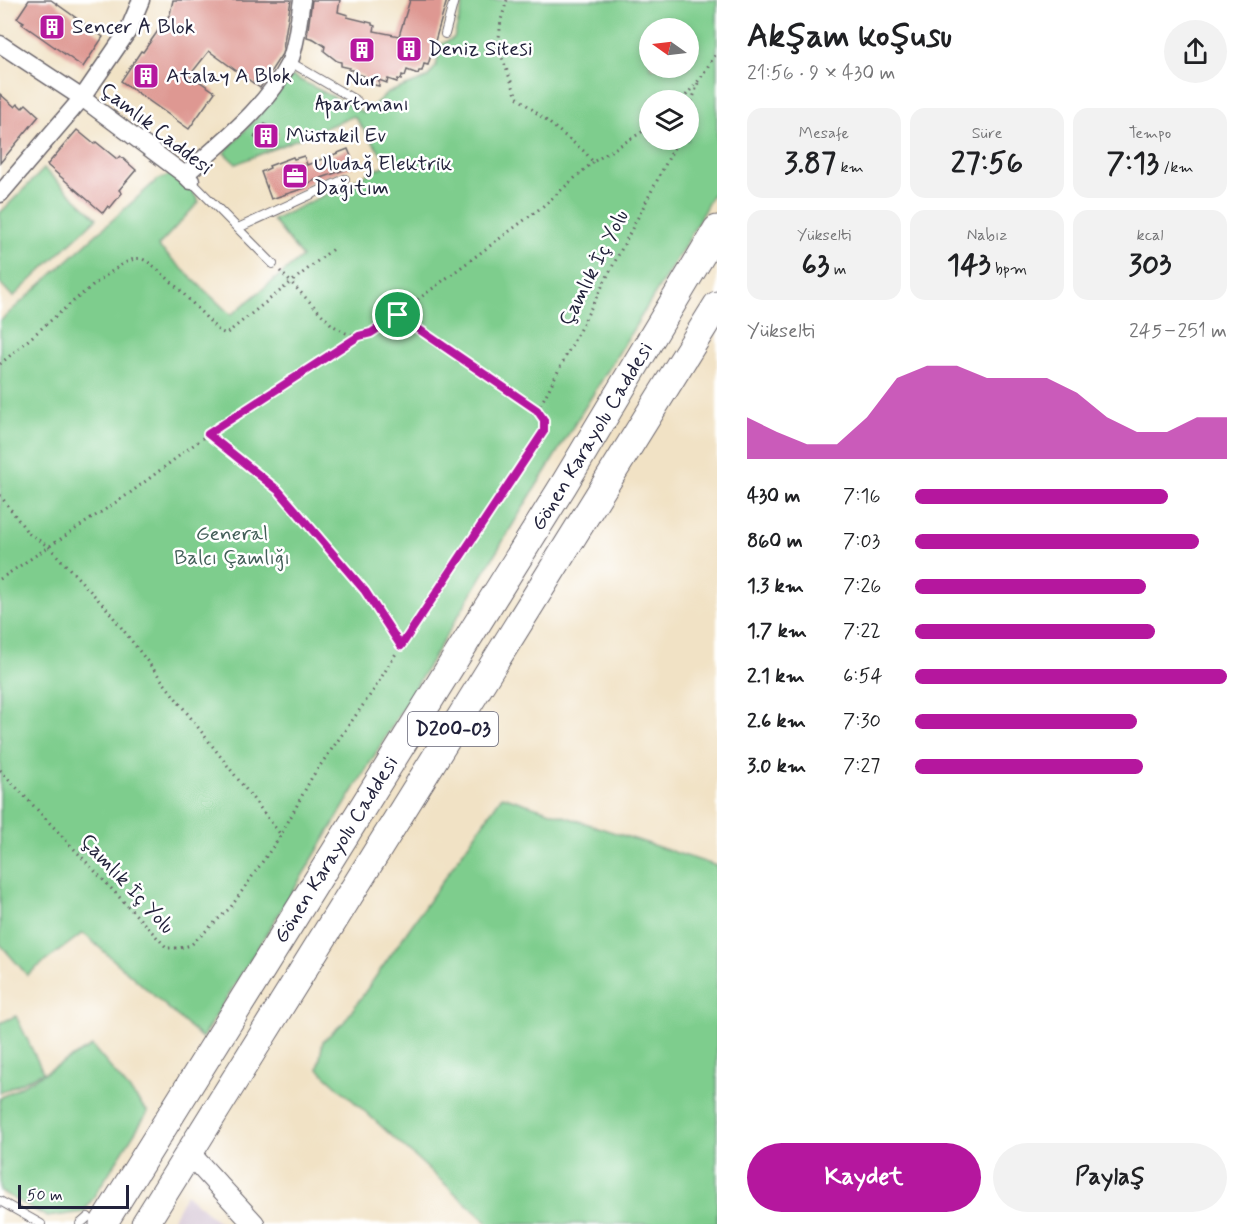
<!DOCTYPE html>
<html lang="tr">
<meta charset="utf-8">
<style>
:root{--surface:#fff;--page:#f2f2f2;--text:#202124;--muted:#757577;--accent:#b5179e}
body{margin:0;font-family:Mynerve,sans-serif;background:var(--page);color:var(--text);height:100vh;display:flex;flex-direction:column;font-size:22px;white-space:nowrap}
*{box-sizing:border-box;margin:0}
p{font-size:20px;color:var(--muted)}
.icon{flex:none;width:33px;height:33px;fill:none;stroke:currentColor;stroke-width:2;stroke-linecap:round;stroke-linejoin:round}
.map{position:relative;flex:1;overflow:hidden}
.details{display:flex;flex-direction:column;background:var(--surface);width:540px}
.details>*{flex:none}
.needle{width:39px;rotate:284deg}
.tools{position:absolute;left:639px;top:18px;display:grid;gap:12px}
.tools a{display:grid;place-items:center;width:60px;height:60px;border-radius:50%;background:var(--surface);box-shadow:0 3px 9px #0003;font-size:30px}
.scale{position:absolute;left:18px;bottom:15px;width:111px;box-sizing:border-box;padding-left:6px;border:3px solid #22223b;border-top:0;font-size:16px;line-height:21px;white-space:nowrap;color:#22223b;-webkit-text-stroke:4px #fff;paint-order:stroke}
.pin{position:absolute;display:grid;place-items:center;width:51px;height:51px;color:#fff;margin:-26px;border:3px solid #fff;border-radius:50%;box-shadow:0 2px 6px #0007}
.round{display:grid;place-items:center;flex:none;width:63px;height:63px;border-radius:32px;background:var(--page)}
.summary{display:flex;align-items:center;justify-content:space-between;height:102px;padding:0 30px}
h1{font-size:33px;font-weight:700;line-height:45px}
.metrics{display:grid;grid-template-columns:repeat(3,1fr);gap:9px;height:102px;padding:6px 30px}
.metrics div{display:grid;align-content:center;border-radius:15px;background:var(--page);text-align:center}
.metrics b{font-size:30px;font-weight:700}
.metrics small{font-size:16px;font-weight:400}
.metrics p{font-size:16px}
.chart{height:168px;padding:12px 30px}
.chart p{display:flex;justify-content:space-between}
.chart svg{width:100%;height:108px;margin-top:6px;fill:var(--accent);opacity:.7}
.cta{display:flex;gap:12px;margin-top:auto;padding:12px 30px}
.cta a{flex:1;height:69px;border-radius:36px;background:var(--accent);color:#fff;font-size:24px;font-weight:700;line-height:69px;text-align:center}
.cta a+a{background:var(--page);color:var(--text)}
ul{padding:0 30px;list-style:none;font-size:20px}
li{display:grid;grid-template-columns:96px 72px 1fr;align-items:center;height:45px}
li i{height:15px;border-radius:8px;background:var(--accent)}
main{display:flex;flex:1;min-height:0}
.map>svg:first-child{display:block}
.industrial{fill:#cfbdcf}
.green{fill:#7ecd8d;stroke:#507864;stroke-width:1.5;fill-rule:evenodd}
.building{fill:#de9892}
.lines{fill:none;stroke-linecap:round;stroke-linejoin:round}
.service-casing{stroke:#6a656b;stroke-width:10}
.minor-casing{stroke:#6a656b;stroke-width:19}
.tertiary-casing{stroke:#6a656b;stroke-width:23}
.trunk-casing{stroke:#6a656b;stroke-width:29}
.path{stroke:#6a656b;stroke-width:3;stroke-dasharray:1.5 4.5;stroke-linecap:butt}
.service{stroke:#fff;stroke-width:8}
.minor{stroke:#fff;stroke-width:16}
.tertiary{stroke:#fff;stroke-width:21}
.trunk{stroke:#fff;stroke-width:27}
.route-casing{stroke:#fff;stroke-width:12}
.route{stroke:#b5179e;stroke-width:8}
.labels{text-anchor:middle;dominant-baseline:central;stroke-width:5;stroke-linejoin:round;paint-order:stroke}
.shield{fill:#fff;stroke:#646476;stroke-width:1.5}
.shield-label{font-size:20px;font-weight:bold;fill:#22223b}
.poi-label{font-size:21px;fill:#22223b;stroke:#fff;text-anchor:start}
.street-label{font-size:21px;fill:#22223b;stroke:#fff}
.park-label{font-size:21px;fill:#425e58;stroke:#fff}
</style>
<main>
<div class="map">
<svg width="717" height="1224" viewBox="0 0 717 1224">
<rect width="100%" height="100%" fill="#fff"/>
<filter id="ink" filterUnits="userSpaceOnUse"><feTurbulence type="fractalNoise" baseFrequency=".0167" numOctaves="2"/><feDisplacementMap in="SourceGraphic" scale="12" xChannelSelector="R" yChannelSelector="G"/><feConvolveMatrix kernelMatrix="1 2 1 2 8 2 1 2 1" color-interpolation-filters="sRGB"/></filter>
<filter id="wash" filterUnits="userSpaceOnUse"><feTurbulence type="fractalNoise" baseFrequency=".008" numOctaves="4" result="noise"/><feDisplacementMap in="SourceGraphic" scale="24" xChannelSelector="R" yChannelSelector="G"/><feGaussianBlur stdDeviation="1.35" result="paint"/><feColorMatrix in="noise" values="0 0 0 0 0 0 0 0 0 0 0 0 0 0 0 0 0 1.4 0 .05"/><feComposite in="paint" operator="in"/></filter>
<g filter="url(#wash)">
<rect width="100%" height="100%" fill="#f1e2c5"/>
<!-- industrial -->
<path class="industrial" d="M186,1194L221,1224H170Z"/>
<!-- green -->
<g class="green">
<path d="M464,0H717V186L689,239L524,506L307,868L202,1038L83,933L27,975L0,944V321L157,180L169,175H182L199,202L158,246L231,315L302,257L273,220L388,164L354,116L236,164L224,153L272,101L292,76L365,113L387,93L427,78L436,66L441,44L454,38ZM650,28H688V68H650ZM650,100H688V140H650Z"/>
<path d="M44,169L97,218L13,297L0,283V213Z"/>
<path d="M502,796L717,866V1224H489L318,1069L323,1041L344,1022Z"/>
<path d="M16,1016L43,1072L0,1093V1023Z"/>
<path d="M92,1046L148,1112L84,1212L47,1217L0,1191V1098Z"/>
</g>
<g id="blocks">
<!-- building -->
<g class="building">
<path d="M29,0H51L103,37L83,67L22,24L24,22L17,18Z"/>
<path d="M173,0H291L282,54L260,88L209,51L190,75L215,92L189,129L121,81L141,51L143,52L170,14Z"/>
<path d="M312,0H340L338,12L348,15L347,17L372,23V25L375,26L374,31L399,36L410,0H447L428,65L424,64L422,71H419L418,74L407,70L405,76L402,75L401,80L398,79L397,82L388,79L387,83L379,80V86L365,83L366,80L363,79L364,76L353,73V70H349L350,68L341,66V62L337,61L324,51L325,46L314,39L307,37Z"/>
<path d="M0,94L15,107L18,104L22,108L26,104L39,116L0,163Z"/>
<path d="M265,124L279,135L267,149L254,137Z"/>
<path d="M77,130L94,144L96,142L117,159L120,156L136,170L119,190L122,193L110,208L108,206L103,213L47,165Z"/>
<path d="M348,149L355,166L313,181L304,186L305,188L271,199L261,172L270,168L269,166L293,157L294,159L304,156L307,165Z"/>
</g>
</g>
</g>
<g filter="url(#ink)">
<use href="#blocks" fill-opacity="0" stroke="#6a656b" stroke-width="1.5"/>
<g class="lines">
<!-- service casing -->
<g class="service-casing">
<g id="service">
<path d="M445,34L454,0"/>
<path d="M290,62L357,101"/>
<path d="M191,181L273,264"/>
<path d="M238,228L345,179"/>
<path d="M0,1201L41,1224"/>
<path d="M80,1224L88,1217"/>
</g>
</g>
<!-- minor casing -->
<g class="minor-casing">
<g id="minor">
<path d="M0,44L82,98L185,175L191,181"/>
<path d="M185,175C221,142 266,108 289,63C296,49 299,17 302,0"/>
<path d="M0,194L82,98L128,31L141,0"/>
</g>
</g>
<!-- tertiary casing -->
<g class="tertiary-casing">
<path id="tertiary" d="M189,1153L254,1224"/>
</g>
<!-- trunk casing -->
<g class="trunk-casing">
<g id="trunk">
<path id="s1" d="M103,1224L563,486L717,229"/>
<path d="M145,1224L717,305"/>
</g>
</g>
<!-- path -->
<g class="path">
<path d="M507,0L501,20L498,47L517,97L585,152L593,162L650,127"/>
<path d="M682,100L700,79L717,52"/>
<path d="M688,113L698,83"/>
<path d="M280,271L332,325L346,333L359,336L371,333L397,315L542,207L593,162"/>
<path d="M0,364C40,331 78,294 121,265C127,262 135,257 142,259C159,265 204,316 219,331L226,334L334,248"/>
<path d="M538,410L678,140"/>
<path d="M208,434L278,491L365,591L401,646"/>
<path d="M0,495L28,533L49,547L107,609L281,835"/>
<path d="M0,579L130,493L208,434L359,336"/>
<path d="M0,770L167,948H180L191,945L231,907L281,835L312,777L373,691L417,619L544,431V420L538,410L397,315"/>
</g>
<!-- service -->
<use href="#service" class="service"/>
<!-- minor -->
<use href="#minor" class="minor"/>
<!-- tertiary -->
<use href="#tertiary" class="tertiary"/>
<!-- trunk -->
<use href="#trunk" class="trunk"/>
</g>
</g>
<g class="lines" filter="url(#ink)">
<!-- route casing -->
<g class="route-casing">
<path id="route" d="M398,315L537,410L544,420V431L401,646L365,591L279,491L208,434L359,336L371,333Z"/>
</g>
<!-- route -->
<use href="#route" class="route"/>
</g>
<!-- icons -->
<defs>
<g id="building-square" transform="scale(1.35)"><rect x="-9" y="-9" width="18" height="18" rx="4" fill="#b5179e" stroke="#fff"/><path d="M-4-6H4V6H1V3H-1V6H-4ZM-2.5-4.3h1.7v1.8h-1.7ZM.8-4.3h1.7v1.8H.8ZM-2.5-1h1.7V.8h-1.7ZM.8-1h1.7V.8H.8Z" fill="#fff"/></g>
<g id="office-square" transform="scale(1.35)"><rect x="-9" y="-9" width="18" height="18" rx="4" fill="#b5179e" stroke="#fff"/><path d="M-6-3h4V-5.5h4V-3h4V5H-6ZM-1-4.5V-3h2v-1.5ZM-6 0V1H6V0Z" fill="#fff"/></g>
</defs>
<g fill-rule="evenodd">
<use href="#building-square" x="52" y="27"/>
<use href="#building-square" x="409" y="49"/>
<use href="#building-square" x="362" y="50"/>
<use href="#building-square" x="146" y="76"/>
<use href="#building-square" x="266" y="136"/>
<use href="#office-square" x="295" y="176"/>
</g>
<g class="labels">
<!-- shield labels -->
<rect class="shield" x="408" y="712" width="90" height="34" rx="4.5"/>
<g class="shield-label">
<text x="453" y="729">D200-03</text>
</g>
<!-- poi labels -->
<g class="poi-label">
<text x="72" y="27">Sencer A Blok</text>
<text x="428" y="49">Deniz Sitesi</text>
<text x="166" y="76">Atalay A Blok</text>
<text x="362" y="80" text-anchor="middle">Nur<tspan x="362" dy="24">Apartmanı</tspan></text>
<text x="286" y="136">Müstakil Ev</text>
<text x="314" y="164">Uludağ Elektrik<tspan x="314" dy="24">Dağıtım</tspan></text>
</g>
<!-- street labels -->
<g class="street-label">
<text transform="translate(156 129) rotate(38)">Çamlık Caddesi</text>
<text transform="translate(594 268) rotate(-63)">Çamlık İç Yolu</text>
<text stroke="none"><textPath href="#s1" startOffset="927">Gönen Karayolu Caddesi</textPath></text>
<text stroke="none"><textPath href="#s1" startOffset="441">Gönen Karayolu Caddesi</textPath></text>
<text transform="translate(127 884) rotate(47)">Çamlık İç Yolu</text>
</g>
<!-- park labels -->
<g class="park-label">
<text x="232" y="534">General<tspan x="232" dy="24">Balcı Çamlığı</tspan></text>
</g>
</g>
</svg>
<div class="tools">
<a><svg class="needle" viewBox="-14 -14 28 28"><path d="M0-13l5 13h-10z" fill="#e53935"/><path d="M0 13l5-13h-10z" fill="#757577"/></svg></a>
<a><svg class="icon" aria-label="layers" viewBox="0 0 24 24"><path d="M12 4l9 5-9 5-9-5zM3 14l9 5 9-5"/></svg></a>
</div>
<div class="scale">50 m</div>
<div class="pin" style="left:398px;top:315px;background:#1e9e55"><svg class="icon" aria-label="arrive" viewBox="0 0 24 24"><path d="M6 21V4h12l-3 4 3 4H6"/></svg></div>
</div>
<section class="details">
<div class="summary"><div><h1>Akşam koşusu</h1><p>21:56 · 9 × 430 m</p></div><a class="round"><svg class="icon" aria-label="share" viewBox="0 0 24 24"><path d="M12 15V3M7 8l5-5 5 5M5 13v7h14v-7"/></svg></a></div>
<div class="metrics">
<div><p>Mesafe</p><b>3.87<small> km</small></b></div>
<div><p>Süre</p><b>27:56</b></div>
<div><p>Tempo</p><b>7:13<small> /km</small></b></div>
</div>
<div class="metrics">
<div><p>Yükselti</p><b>63<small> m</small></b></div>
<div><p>Nabız</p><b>143<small> bpm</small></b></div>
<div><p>kcal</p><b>303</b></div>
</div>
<div class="chart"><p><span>Yükselti</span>245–251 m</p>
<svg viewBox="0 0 160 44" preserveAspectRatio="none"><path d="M0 44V27L10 33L20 38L30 38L40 27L50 11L60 6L70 6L80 11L90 11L100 11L110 17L120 27L130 33L140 33L150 27L160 27V44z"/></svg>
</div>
<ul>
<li><b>430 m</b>7:16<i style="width:81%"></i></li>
<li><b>860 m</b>7:03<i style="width:91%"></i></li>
<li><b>1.3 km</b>7:26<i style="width:74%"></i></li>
<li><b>1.7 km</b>7:22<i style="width:77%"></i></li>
<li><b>2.1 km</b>6:54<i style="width:100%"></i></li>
<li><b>2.6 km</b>7:30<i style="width:71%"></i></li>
<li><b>3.0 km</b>7:27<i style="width:73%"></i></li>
</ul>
<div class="cta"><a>Kaydet</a><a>Paylaş</a></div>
</section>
</main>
